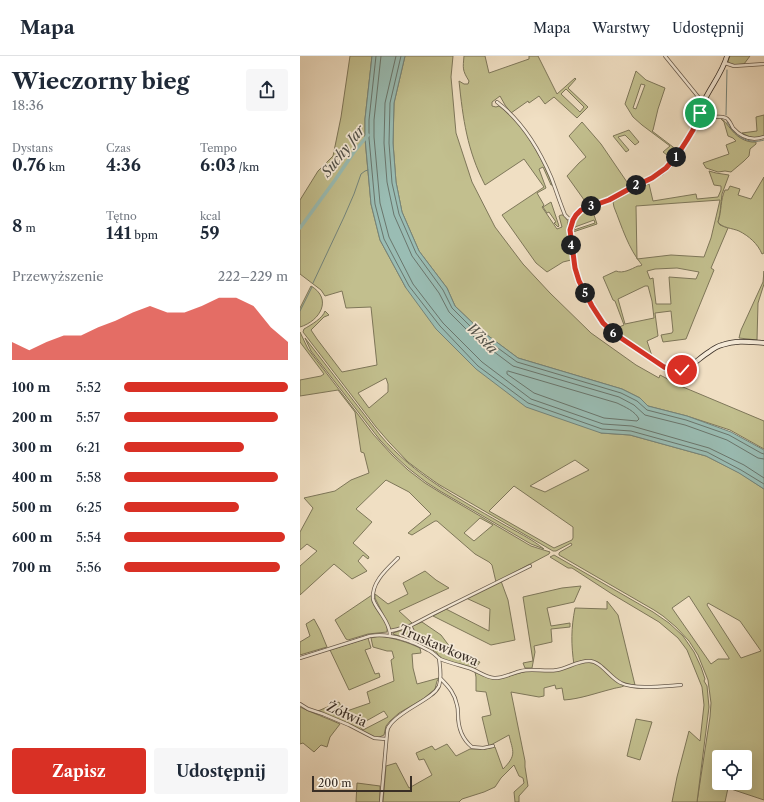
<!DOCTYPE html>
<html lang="pl">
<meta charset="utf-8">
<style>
:root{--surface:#fff;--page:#f6f6f7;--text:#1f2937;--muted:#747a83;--line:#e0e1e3;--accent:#d93025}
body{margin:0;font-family:"Libre Caslon Text",serif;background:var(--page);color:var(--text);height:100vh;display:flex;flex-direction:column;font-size:15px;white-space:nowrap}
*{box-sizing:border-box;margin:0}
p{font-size:13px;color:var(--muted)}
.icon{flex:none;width:22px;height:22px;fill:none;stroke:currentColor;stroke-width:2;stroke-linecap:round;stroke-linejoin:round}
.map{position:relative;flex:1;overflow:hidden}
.details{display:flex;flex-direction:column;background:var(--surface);width:300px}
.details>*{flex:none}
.fabs{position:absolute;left:412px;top:694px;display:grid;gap:8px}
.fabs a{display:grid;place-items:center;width:40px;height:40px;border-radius:4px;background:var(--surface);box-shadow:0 4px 16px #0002;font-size:20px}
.scale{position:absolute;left:12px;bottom:10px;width:100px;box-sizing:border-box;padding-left:4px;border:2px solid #3a2f26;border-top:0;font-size:11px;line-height:14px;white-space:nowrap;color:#3a2f26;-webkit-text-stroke:3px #f5ead8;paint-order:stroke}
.pin{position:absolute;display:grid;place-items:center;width:34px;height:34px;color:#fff;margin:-17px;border:2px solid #fff;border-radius:50%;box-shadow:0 1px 4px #0007}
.km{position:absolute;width:20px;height:20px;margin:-10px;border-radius:50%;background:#222;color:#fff;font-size:11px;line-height:20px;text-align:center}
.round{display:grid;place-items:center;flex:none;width:42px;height:42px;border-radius:4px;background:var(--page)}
.summary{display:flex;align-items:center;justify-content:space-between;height:68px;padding:0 12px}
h1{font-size:22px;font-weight:800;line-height:30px}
.figures{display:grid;grid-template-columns:repeat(3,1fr);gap:6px;height:68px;padding:4px 12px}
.figures div{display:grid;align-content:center}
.figures b{font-size:17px;font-weight:800}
.figures small{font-size:11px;font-weight:400}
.figures p{font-size:11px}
.chart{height:112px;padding:8px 12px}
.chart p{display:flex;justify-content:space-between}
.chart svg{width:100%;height:72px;margin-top:4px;fill:var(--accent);opacity:.7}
.cta{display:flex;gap:8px;margin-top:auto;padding:8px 12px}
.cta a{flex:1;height:46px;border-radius:4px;background:var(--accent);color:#fff;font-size:16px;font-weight:800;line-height:46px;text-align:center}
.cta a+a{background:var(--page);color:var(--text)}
ul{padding:0 12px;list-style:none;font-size:13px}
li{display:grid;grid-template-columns:64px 48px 1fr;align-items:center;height:30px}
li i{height:10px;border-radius:5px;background:var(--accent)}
header{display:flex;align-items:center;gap:24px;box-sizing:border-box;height:56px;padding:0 20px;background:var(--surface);border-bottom:1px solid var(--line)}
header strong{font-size:19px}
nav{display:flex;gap:22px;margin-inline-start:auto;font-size:14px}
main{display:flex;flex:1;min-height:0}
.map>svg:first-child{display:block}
.green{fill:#c2bf8e;stroke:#7e775a;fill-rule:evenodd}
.water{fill:#9abdb4;stroke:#74847b}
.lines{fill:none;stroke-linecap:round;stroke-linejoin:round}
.shore{stroke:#6a766d;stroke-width:1}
.stream{stroke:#74847b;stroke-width:1}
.canal{stroke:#9abdb4;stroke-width:3.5}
.street-casing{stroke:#685b4d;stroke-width:4}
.secondary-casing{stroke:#3a2f26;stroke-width:5.5}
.street{stroke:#f5ead8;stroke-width:2.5}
.secondary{stroke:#f5ead8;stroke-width:4}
.route-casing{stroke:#fff;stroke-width:8}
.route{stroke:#d93025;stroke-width:5}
.labels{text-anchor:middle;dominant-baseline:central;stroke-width:3.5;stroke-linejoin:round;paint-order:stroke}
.street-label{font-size:13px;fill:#3a2f26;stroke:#f5ead8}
.water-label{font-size:14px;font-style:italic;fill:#52524a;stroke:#f5ead8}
</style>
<header>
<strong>Mapa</strong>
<nav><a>Mapa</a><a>Warstwy</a><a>Udostępnij</a></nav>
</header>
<main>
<section class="details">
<div class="summary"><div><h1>Wieczorny bieg</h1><p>18:36</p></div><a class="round"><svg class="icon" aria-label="share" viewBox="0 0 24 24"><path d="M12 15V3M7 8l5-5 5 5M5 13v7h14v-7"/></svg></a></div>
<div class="figures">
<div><p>Dystans</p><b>0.76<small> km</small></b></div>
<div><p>Czas</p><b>4:36</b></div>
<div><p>Tempo</p><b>6:03<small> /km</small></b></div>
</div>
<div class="figures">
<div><b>8<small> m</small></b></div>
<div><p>Tętno</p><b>141<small> bpm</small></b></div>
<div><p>kcal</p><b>59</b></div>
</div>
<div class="chart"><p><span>Przewyższenie</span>222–229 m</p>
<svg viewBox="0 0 160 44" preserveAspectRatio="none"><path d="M0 44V33L10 38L20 33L30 29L40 29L50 24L60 20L70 15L80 11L90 15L100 15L110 11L120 6L130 6L140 11L150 24L160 33V44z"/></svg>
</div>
<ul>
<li><b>100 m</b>5:52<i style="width:100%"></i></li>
<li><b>200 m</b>5:57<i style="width:94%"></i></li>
<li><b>300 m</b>6:21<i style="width:73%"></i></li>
<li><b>400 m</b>5:58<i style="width:94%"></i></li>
<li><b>500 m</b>6:25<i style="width:70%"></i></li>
<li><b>600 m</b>5:54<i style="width:98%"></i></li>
<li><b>700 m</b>5:56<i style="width:95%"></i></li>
</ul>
<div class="cta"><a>Zapisz</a><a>Udostępnij</a></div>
</section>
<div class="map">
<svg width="464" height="746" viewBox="0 0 464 746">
<rect width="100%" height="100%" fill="#f0dfc3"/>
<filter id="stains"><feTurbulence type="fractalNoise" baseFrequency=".005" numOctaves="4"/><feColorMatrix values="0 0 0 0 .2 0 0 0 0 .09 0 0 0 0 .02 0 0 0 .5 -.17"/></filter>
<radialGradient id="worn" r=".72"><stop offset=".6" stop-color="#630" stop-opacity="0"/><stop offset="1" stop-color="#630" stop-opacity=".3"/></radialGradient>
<!-- green -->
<g class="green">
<path d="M50,0H72L65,63V83L71,148L80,184L106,232L301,377L330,379L406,400L440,417L464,433V744L428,732L425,746H397L410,661L411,647L408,624L398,599L389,585L376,571L363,560L354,554L259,499V497L260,496L272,489L271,487L256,495H253L138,428L124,418L108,406L89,386L76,371L3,276L4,273C11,269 23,262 25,255L29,259L24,261L11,274L17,283L42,316L77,309L71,251L46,252L42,235L25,240L21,234L0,218V144L18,115L33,100L41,61ZM86,322L88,328V336L69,352L58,337ZM275,404L289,414L245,436L230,430ZM214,430L273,471V482L272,484L254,492L189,455ZM389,540L429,602V603H418L411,608L372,552ZM408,547L440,565L461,595L441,602L407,549ZM419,701H445V727H419Z"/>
<path d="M105,0H153L151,21L156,77L172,126L195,171L223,208L250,237L291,277L336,309L359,322L360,319L383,331L464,365V393L430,374L387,360L348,350L340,342L322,333L218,302L179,273L155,250L147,232L119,195L102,156L96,126L93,87L94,47Z"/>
<path d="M164,0H185L189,17L229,3V0H238L257,38L275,22L276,23L268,32L288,51L277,62L254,41L245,48L239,40L229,47L228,45L211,57L205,49L200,40L192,46V50L196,51L199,50C203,53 208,57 211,60C228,76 244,107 252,128V129H251L243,111L239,113L246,132L237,137L244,149L242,151L257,173L262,171L259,160L261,159H264L268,165C266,179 268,190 271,204L263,206L247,216L236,207L202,159L244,131L224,103L185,129C167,94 163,63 159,25L164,28H168L169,25C162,14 163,12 164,0ZM266,33L284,51L280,56L261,38Z"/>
<path d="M430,0H450L444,8L433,9L429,7L428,5Z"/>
<path d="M336,15L346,24L365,32L358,53L353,74L352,75L377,94L371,102L363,96L370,90L342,69L333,61L325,48ZM341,28L345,29L336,53L333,52Z"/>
<path d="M464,59V80C454,83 451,82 442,77L457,75L456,61Z"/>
<path d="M421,63C426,65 426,68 430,72C436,80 445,87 456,86V88L450,93L449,100L444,105L431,116L425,115L418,116L406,112L403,107L429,98L426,89L436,85L433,82L428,80L424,66Z"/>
<path d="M282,66L301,88L329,129L304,144L287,148L267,120L279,107L286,101L269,80Z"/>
<path d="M329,74L339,86L335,89L325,79L318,81L329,94L326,96L313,80Z"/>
<path d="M409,115L416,117L429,119L422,138L420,157L418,166L420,169L428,172L411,212L414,214L394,263L386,283L363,286L361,279L372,277L373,275L371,255L355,257L358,280L347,285L352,300L314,273L324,269L315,245L313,244L303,221L316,215C323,218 331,213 338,210H340L342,209C328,192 322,171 314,151L313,146L341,130L349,128L353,145L396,138L397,143L418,141L421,134V130L414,129ZM420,144L411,182L404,201L371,199L337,203L336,150ZM377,212L399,216L396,223L369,221L371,248H356L353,222L350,223L347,215L355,213ZM345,230H348L352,245L354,262L325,268L318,243Z"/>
<path d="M464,121V197L462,198C458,188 449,180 439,175C432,172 422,172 418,166C422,155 420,144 425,134H428L430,130L440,133L438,139L451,143Z"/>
<path d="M251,146L259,170L258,171L254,167L256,166L249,156L247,157L243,151Z"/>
<path d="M292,153L297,168L273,176C274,162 279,157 292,153ZM294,164L295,167L274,174L275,171Z"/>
<path d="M464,215V228L458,247L457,284L439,282L441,274L463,226Z"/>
<path d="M11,230C33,243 20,265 0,271V252Z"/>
<path d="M0,276L8,293L73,378L92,399L108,414L125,427L141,437L231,490L250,496L249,498L196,526L192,509L189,506L175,498L137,465H135L112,479L108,477L131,458L109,436L86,424L56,453L72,466L53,487L69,501L68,503L63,499L58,505L67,515L52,523L34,508L0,539V510L17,495L7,488L0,494V476L13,452L4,442L35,435L51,424L69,417L64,397L61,396L55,356L38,334L0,340V324L21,320L24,318L0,286ZM180,462L193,469L174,485L164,477Z"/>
<path d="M5,282L80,379C115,420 156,441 201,467C215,475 232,483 244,493L231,488L140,435L126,426L108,412L94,399L80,384L11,295Z"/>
<path d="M254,499L353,556L369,567L383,580L394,596L401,611L405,623L404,625L407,630L409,651L397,746H372L377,721L389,675L400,685L404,649L402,631L387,594L378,582L359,566L312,538L272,512H268L250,501Z"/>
<path d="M125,515L136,524L149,532L99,555L112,567C109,569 96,573 91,574L75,542V538L88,548L108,538L103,527Z"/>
<path d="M201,525L208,544L215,584L191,589L133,560L146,553L189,575L190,553L166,542Z"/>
<path d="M281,530L274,546L247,552L251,570L270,567V571L251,573L252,586L234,590L235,596L232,612H225L223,607L233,605L223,541L262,532Z"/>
<path d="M72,539C72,542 73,546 74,549C78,557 89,566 87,576L68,578L48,584L46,583L35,564Z"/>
<path d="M307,545L318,559L335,629L327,628C322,632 318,631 312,633C296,637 280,643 264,644L262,632L256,633L255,629L244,632V640L239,641L211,636L225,705V711L228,730L219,740V746H215L214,736L224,727L223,722L219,720L214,709L201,722L195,731L184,736L162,743L159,746H83L86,710L96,707L109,732L132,719L124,703L119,704L116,697L132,690L135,694L147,688L156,700L170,693H185L195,691L203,713C217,699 213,696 209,679L189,690L182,661L191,659L186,636L176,635V621L175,616L183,620L197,623L227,615L261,614L274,609C271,588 271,573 275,552L307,553Z"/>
<path d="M14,563L20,574L27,591L0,599V586L10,580L6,568Z"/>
<path d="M122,566L141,579L150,591L158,597L168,603L180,606L175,613L145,604L139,601L137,597L130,592L114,585L115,577L112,570Z"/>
<path d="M108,572L111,574L112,579L111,582L108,583L102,581V578H101L99,580L93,578V577Z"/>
<path d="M79,580C94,582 107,586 120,592L121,597L112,598L113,612L117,628L139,622L137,625L135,633L123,643L99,657L90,665L86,670L84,679L77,682L18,655L39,646L44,656L70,647L67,636L94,625L91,604L94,602L92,595H87L73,591L71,582ZM84,655L88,661L63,674L59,669Z"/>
<path d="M68,582L71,592L65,594L75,618L79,617L80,621L49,634L30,594Z"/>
<path d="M0,651C12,657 27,662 40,668L30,681L27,691L21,689L14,696L3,687L0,688Z"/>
<path d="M336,663L352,666L340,704L327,700Z"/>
<path d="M57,727L80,730V746H56Z"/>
</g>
<!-- water -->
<path class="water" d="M72,0H105L94,47L93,87L96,126L102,156L119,195L147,232L155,250L179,273L218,302L322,333L340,342L348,350L387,360L431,376L464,394V433L439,417L406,400L330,379L301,377L226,351L176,313L136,273L106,232L80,184L71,148L65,82V63Z"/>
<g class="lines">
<!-- shore -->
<g class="shore">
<path d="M76,0L69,64V82L75,148L84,183L109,230L140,270L178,310L228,347L302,373L331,375L407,396L441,414L464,428"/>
<path d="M81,0L74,64V81L80,147L89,181L113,228L143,267L182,306L231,343L303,368L332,370L409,392L444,409L464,422"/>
<path d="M96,0L85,47L84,87L87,126L94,159L112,200L139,237L149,256L173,280L213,310L319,341L334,349L345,359L385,369L427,384L458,402L464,403"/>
<path d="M101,0L90,47L89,87L92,127L99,158L116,197L143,234L152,252L176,276L217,306L321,337L337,345L347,354L386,364L429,379L461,397L464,398"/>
<path d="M208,315L317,347C325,351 335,355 339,363L337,365L304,362L234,337L207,318V316Z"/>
</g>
<!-- stream -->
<g class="stream">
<path d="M426,59L427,14"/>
<path d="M427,66C434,80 448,89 464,84"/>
<path d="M13,227L44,161L54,138L61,118L65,115L68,114"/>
<path d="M0,255L12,231"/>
</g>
<!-- canal -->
<path class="canal" d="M0,172L35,124L54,96L68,79"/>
<!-- street casing -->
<g class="street-casing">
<g id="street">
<path d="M365,0L400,43L403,46"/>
<path d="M425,7L434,10L464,8"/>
<path d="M197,46C222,65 239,93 251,121C256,134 260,147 265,159L268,162L273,164"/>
<path d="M398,61C407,64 417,58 426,62C430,64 431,69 433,72C441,81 452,85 464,81"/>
<path d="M110,570L133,558L230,510"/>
<path d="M90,575C97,574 103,571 110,570L114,577L111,586"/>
<path d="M90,579C90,572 86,565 82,559C79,554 74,548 73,543C71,526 88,512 98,502"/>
<path d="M0,602L70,580C90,577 110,584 128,594C133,596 136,600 140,603C150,607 159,609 169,612C178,615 185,621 194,622C201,623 213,617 221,615C232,612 245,616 257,614C268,612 277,605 289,605C301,605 310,622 321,627C335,634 365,630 381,629"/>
<path d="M141,623C149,631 155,638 157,649C158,652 158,655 158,658C158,672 162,683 172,691L183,692L193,690"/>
<path d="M0,648L8,653L23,658L49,669L74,682L86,683"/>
<path d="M81,746L87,677C87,674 88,671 90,669C97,658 120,648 131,639C134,637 137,634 139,630C142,621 140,612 139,602"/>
</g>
</g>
<!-- secondary casing -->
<g class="secondary-casing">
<path id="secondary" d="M427,0C423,15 412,29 405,43C401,49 400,56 398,63C390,81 377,106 361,117C351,123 341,127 331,132C324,136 317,141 310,144C297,150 281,150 273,163C267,173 271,185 272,195C274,204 275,213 278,222C282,235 297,262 307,271C317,281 329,288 341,296C350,302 361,312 372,314C388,317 397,303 409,296C413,293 417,290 422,289C436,284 450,286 464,287"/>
</g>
<!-- street -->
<use href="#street" class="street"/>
<!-- secondary -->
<use href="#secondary" class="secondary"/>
</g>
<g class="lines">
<!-- route casing -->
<g class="route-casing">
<path id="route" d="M382,314H374L364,311L315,278L303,267L292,250L279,225L275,212L270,174L273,164L276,159L281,154L309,144L329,133L352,122L366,112L378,98L387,84L393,74L400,57"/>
</g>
<!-- route -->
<use href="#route" class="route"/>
</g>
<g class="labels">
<!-- street labels -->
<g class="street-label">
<text transform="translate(139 589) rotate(23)">Truskawkowa</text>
<text transform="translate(47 658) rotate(24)">Żółwia</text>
</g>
<!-- water labels -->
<g class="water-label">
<text transform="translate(43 95) rotate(-52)">Suchy Jar</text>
<text transform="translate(182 282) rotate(45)">Wisła</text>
</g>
</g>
<rect width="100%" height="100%" filter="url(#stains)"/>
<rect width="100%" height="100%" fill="url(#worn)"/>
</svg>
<div class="fabs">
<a><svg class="icon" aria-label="locate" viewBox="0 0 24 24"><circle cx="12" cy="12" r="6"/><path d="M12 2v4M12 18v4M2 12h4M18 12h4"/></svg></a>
</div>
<div class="scale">200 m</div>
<div class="pin" style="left:400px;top:57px;background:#1e9e55"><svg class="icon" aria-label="arrive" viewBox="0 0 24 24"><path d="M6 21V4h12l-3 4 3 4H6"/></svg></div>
<div class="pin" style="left:382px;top:314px;background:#d93025"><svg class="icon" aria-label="check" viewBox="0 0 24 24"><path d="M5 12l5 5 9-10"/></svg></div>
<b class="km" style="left:376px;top:101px">1</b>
<b class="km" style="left:336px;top:129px">2</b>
<b class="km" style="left:291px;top:150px">3</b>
<b class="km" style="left:271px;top:189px">4</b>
<b class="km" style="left:285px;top:237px">5</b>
<b class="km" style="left:313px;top:277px">6</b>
</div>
</main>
